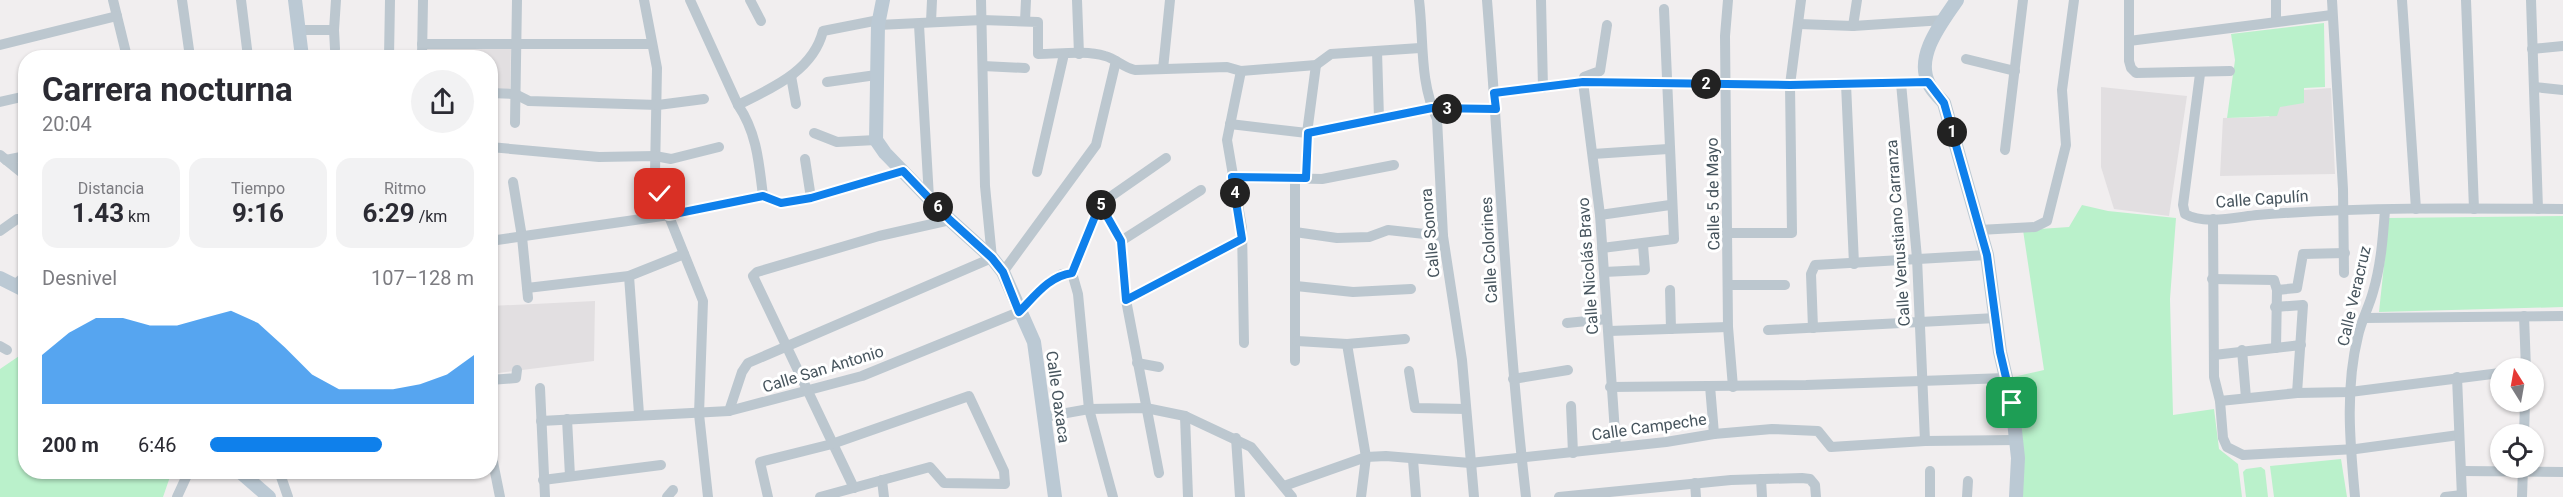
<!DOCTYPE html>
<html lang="es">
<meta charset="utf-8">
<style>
:root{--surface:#fff;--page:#f2f2f3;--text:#2b2b33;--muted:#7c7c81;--accent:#0f80eb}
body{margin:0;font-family:Roboto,sans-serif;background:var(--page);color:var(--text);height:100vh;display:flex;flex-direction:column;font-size:22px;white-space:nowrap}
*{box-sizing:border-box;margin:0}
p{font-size:20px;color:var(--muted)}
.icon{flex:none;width:33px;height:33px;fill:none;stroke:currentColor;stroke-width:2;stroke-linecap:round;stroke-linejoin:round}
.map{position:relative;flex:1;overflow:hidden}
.panel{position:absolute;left:18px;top:50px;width:480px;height:429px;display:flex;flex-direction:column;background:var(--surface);border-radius:24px;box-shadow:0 2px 4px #0004}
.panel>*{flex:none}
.needle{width:39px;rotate:349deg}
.tools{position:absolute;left:2490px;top:358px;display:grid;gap:12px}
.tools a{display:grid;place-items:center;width:54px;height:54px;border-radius:50%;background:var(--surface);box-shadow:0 2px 4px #0004;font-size:30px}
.pin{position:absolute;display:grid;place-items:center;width:51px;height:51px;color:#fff;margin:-26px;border-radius:12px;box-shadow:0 3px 9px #0006}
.km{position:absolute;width:30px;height:30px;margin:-15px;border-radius:50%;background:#222;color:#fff;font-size:16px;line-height:30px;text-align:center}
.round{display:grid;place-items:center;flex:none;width:63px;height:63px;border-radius:32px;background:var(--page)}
.headline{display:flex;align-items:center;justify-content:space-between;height:102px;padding:0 24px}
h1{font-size:33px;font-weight:700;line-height:45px}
.stats{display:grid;grid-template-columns:repeat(3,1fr);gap:9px;height:102px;padding:6px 24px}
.stats div{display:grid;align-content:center;border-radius:15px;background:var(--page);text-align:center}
.stats b{font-size:26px;font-weight:700}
.stats small{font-size:16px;font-weight:400}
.stats p{font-size:16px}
.chart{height:168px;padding:12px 24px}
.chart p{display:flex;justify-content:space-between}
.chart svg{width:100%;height:108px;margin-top:6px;fill:var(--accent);opacity:.7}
ul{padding:0 24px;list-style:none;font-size:20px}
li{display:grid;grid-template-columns:96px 72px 1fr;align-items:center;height:45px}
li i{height:15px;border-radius:8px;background:var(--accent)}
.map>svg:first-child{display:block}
.education{fill:#e2dfe1}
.green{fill:#baf1cb}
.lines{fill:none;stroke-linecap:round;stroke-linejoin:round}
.street{stroke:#bcc7cf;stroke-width:10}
.secondary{stroke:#bbc9d4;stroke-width:14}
.route-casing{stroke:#fff;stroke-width:12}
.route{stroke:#0f80eb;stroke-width:8}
.labels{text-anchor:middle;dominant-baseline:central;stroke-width:6;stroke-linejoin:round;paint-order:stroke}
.street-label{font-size:16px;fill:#46545d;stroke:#fff}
</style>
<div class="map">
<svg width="2563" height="497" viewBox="0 0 2563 497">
<rect width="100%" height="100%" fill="#f1eeef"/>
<!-- education -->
<g class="education">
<path d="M427,46L511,48L510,91H491L490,57H427Z"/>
<path d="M2101,87L2187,96L2169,216L2114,209L2101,167Z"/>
<path d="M2331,88L2335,174L2220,176L2223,118L2269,117L2272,108L2304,90Z"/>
<path d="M595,301L594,361L491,374L490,306Z"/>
</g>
<!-- green -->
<g class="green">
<path d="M2324,23L2325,87L2304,88V103L2280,107L2277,116L2227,118L2235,60L2231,34Z"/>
<path d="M2082,205L2108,211L2176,218L2170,299L2173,415L2214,409L2219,449L2238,464L2242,497H2011L2012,444L2000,380L2044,370L2023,230L2069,227Z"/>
<path d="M2563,216V307L2379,312L2389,218Z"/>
<path d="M25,352L26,471H172L163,497H0V369Z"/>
<path d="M2341,459L2347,497H2274L2270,466Z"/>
<path d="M2261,467L2265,470L2268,497H2246L2243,472L2246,469Z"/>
</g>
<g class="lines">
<!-- street -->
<g class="street">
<path d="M113,0L127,57"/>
<path d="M182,0L190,57"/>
<path d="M241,0L248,57"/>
<path d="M644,0L657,68L655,173L660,194L703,301L699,414L708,497"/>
<path d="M690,0L738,105C757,133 759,163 763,196"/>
<path d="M750,0L761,21"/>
<path d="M1077,0L1079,54"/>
<path d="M1419,0C1424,39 1419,81 1437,119L1443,236L1462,360L1474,497"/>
<path d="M1487,0C1500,166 1507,332 1526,497"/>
<path d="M1541,0L1543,88"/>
<path d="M1728,0L1725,36L1728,327L1733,387"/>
<path d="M2129,0V61L2131,68L2136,73L2230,71"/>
<path d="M2276,0V22"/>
<path d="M2332,0L2343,189L2344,273"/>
<path d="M2402,0L2416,209"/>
<path d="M2466,0L2474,209"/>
<path d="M2531,0L2538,209"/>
<path d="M1025,21L1026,0"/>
<path d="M931,22L932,0"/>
<path d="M1799,24L1853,26L1944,20"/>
<path d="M878,25L982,20L1038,22V54C1059,54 1085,50 1105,56C1116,59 1123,67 1135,70L1227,67L1241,71L1316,65L1331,54L1420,48"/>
<path d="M919,25L929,198"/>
<path d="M1607,25L1600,71L1584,77L1583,82L1600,215L1616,447"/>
<path d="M1853,26L1857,0"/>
<path d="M299,30H334L336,0"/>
<path d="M334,30L335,49"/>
<path d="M2129,41L2332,15"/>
<path d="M422,44H652"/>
<path d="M0,45L117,16"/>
<path d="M2532,49L2563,46"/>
<path d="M1377,51L1379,119"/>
<path d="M389,57L390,0"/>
<path d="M422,57L423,0"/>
<path d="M1966,59L2015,71"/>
<path d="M983,66L1025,68"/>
<path d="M1163,69L1170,0"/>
<path d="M1241,71L1227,140L1242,228L1244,343"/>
<path d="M2200,74L2183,205L2185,214C2204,225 2237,217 2257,215C2359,207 2461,208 2563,209"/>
<path d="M791,76L796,104"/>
<path d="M827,82L876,75"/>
<path d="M1901,83L1917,258L1925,441"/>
<path d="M1846,84L1854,264"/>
<path d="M2534,87L2563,90"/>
<path d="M490,93L515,94L529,101L658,105L704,99"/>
<path d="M1494,93L1583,82L1790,85L1928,82"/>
<path d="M0,102L26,96"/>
<path d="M738,105C772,88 813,71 823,31L879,20"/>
<path d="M515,123L517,0"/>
<path d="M1230,124L1307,133L1432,108L1496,109"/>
<path d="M814,133L837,142L876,140"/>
<path d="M490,147L599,157L655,156L671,159L719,147"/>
<path d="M2005,150L2023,0"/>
<path d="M1593,154L1668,149"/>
<path d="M0,155L26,176"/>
<path d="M805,159L811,198"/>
<path d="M6,160L26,156"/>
<path d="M1037,172L1064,54"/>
<path d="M1232,177L1322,179L1394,165"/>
<path d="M1306,178L1307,133L1316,65"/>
<path d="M1295,179V361"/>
<path d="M513,182L522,237L528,298"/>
<path d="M1100,204L1121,241L1126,300L1159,473"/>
<path d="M1100,204L1166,158"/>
<path d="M1600,215L1670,205"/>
<path d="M2213,219L2214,377L2220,401L2223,438L2227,447L2243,455L2356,449L2459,435"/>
<path d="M1979,230L2035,227L2047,221L2066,145L2062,90L2074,0"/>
<path d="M0,231L17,219"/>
<path d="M1295,232L1337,238L1369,237L1388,230L1443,236"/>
<path d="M1729,233H1792L1790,85L1801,0"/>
<path d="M490,241L669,215L763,196L781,203L811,198L903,171"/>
<path d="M1121,241L1201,190"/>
<path d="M1602,248L1674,239L1664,9"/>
<path d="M1003,272L1096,145L1116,61"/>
<path d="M1604,272L1645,270L1643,245"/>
<path d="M1072,273L1078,294L1089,409L1113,497"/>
<path d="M629,276L639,414"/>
<path d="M2212,279L2274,280L2277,290L2297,288L2303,254L2345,253"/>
<path d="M15,285L26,275"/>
<path d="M1729,285H1785"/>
<path d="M1296,286L1353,292L1411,289"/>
<path d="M527,288L629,276L684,254"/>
<path d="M1670,290L1671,329"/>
<path d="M1126,300L1242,239"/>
<path d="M2275,307L2303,305L2297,393"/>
<path d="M2524,316L2526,369"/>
<path d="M2364,318L2563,316"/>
<path d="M1567,323L1607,319"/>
<path d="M1813,328L1811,274L1815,265L1987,255"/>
<path d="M1768,330L1996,318"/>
<path d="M1609,331L1728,327"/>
<path d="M1297,341L1347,344L1405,339"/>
<path d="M1347,344L1366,457L1361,497"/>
<path d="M0,346L7,350"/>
<path d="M2276,348L2277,290"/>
<path d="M2242,350L2246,398"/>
<path d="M2214,355L2301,345"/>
<path d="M1137,363L1159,367"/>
<path d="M1409,371L1415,408L1466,409"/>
<path d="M2457,377L2462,497"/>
<path d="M1513,379L1568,370"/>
<path d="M490,380L516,378L517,370"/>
<path d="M1710,386L1714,434"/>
<path d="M1610,387L1806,385L2006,378"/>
<path d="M540,388L545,497"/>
<path d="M2220,401L2297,393L2350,392L2500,373"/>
<path d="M1571,406L1573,453"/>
<path d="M729,411L742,372L748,363L992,258L985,186L981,0"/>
<path d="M1185,416L1188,497"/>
<path d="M1044,417L1089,409L1146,408L1185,416L1251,447L1292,497"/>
<path d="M567,419L570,476"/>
<path d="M541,421L729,411L862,376L1019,312L1049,282L1062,274L1072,273L1100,204"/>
<path d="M2524,435L2525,402"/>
<path d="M1236,438L1240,497"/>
<path d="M490,447L500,497"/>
<path d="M1413,460L1416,497"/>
<path d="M279,471L288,497"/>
<path d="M2463,471L2563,472"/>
<path d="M1761,479L1762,497"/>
<path d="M543,480L661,465"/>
<path d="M882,480L884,497"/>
<path d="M1695,483L1696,497"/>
<path d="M1284,486L1366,457L1386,456L1470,463L1666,442L1714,434L1772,429L1818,431L1831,447L1925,441L2016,440"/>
<path d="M854,488L753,276L757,272L879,236L950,220"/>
<path d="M177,497L189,471"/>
<path d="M667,497L673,490"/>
<path d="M768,497L760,462L832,444L969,396L1004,471L1005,484L944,483L930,467L820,497"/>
<path d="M1559,497L1731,480L1802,478L1810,479L1815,485L1816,497"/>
<path d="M1930,497V471"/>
<path d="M1967,497L1968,481"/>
<path d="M2355,497C2350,444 2345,388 2358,336C2361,321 2369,307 2373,292C2381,265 2383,237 2385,210"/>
<path d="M2445,497L2462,495"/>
<path d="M2522,497L2523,468"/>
</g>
<!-- secondary -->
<g class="secondary">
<path d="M295,0L302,57"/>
<path d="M883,0L878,25L876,140L885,153L950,220L992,258L1003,272L1034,342L1055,497"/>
<path d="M1957,0C1943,21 1914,56 1929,84C1932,91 1939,97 1944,103L1987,255L2000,352L2012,403L2018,458L2016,497"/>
<path d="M0,278L26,291"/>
<path d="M239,471L269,497"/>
</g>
</g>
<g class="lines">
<!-- route casing -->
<g class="route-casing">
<path id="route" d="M660,194L669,215L763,196L781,203L811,198L903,171L950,220L992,258L1003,272L1019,312C1035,296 1049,276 1072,273L1100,204L1121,241L1126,300L1242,239L1232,177L1306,178L1308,133L1432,108L1496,109L1494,93L1583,82L1790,85L1928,82L1944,103L1987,255L2000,352L2012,403"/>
</g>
<!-- route -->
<use href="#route" class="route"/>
</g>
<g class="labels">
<!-- street labels -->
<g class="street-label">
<text transform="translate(1713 194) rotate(-91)">Calle 5 de Mayo</text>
<text transform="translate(2262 199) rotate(-4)">Calle Capulín</text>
<text transform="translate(1430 233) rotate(-95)">Calle Sonora</text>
<text transform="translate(1898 233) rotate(-94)">Calle Venustiano Carranza</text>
<text transform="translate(1489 250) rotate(-93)">Calle Colorines</text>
<text transform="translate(1588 266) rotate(-94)">Calle Nicolás Bravo</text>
<text transform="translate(2354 296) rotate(-77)">Calle Veracruz</text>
<text transform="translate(823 369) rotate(-17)">Calle San Antonio</text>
<text transform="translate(1058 397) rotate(82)">Calle Oaxaca</text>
<text transform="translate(1649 427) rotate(-8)">Calle Campeche</text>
</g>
</g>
</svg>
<div class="tools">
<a><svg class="needle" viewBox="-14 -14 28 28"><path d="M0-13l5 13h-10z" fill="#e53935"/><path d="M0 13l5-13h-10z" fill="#7c7c81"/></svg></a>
<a><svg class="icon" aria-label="locate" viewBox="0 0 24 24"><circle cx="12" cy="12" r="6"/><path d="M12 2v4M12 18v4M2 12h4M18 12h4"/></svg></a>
</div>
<div class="pin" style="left:2012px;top:403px;background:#1e9e55"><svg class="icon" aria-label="arrive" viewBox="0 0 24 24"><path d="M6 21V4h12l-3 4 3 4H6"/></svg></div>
<div class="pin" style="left:660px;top:194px;background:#d93025"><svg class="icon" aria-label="check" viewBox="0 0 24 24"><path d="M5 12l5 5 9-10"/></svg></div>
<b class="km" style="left:1952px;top:132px">1</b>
<b class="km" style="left:1706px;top:84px">2</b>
<b class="km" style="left:1447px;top:109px">3</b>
<b class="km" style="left:1235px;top:193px">4</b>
<b class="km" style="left:1101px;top:205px">5</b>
<b class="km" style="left:938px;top:207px">6</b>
<section class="panel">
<div class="headline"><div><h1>Carrera nocturna</h1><p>20:04</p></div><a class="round"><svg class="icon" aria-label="share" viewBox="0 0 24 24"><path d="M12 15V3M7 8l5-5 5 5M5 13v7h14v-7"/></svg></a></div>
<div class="stats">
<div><p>Distancia</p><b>1.43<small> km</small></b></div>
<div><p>Tiempo</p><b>9:16</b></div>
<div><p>Ritmo</p><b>6:29<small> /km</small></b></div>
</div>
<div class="chart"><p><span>Desnivel</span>107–128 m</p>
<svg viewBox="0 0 160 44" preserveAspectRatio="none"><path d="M0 44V24L10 15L20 9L30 9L40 12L50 12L60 9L70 6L80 11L90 21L100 32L110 38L120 38L130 38L140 36L150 32L160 24V44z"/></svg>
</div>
<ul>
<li><b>200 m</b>6:46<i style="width:65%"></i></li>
</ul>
</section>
</div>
